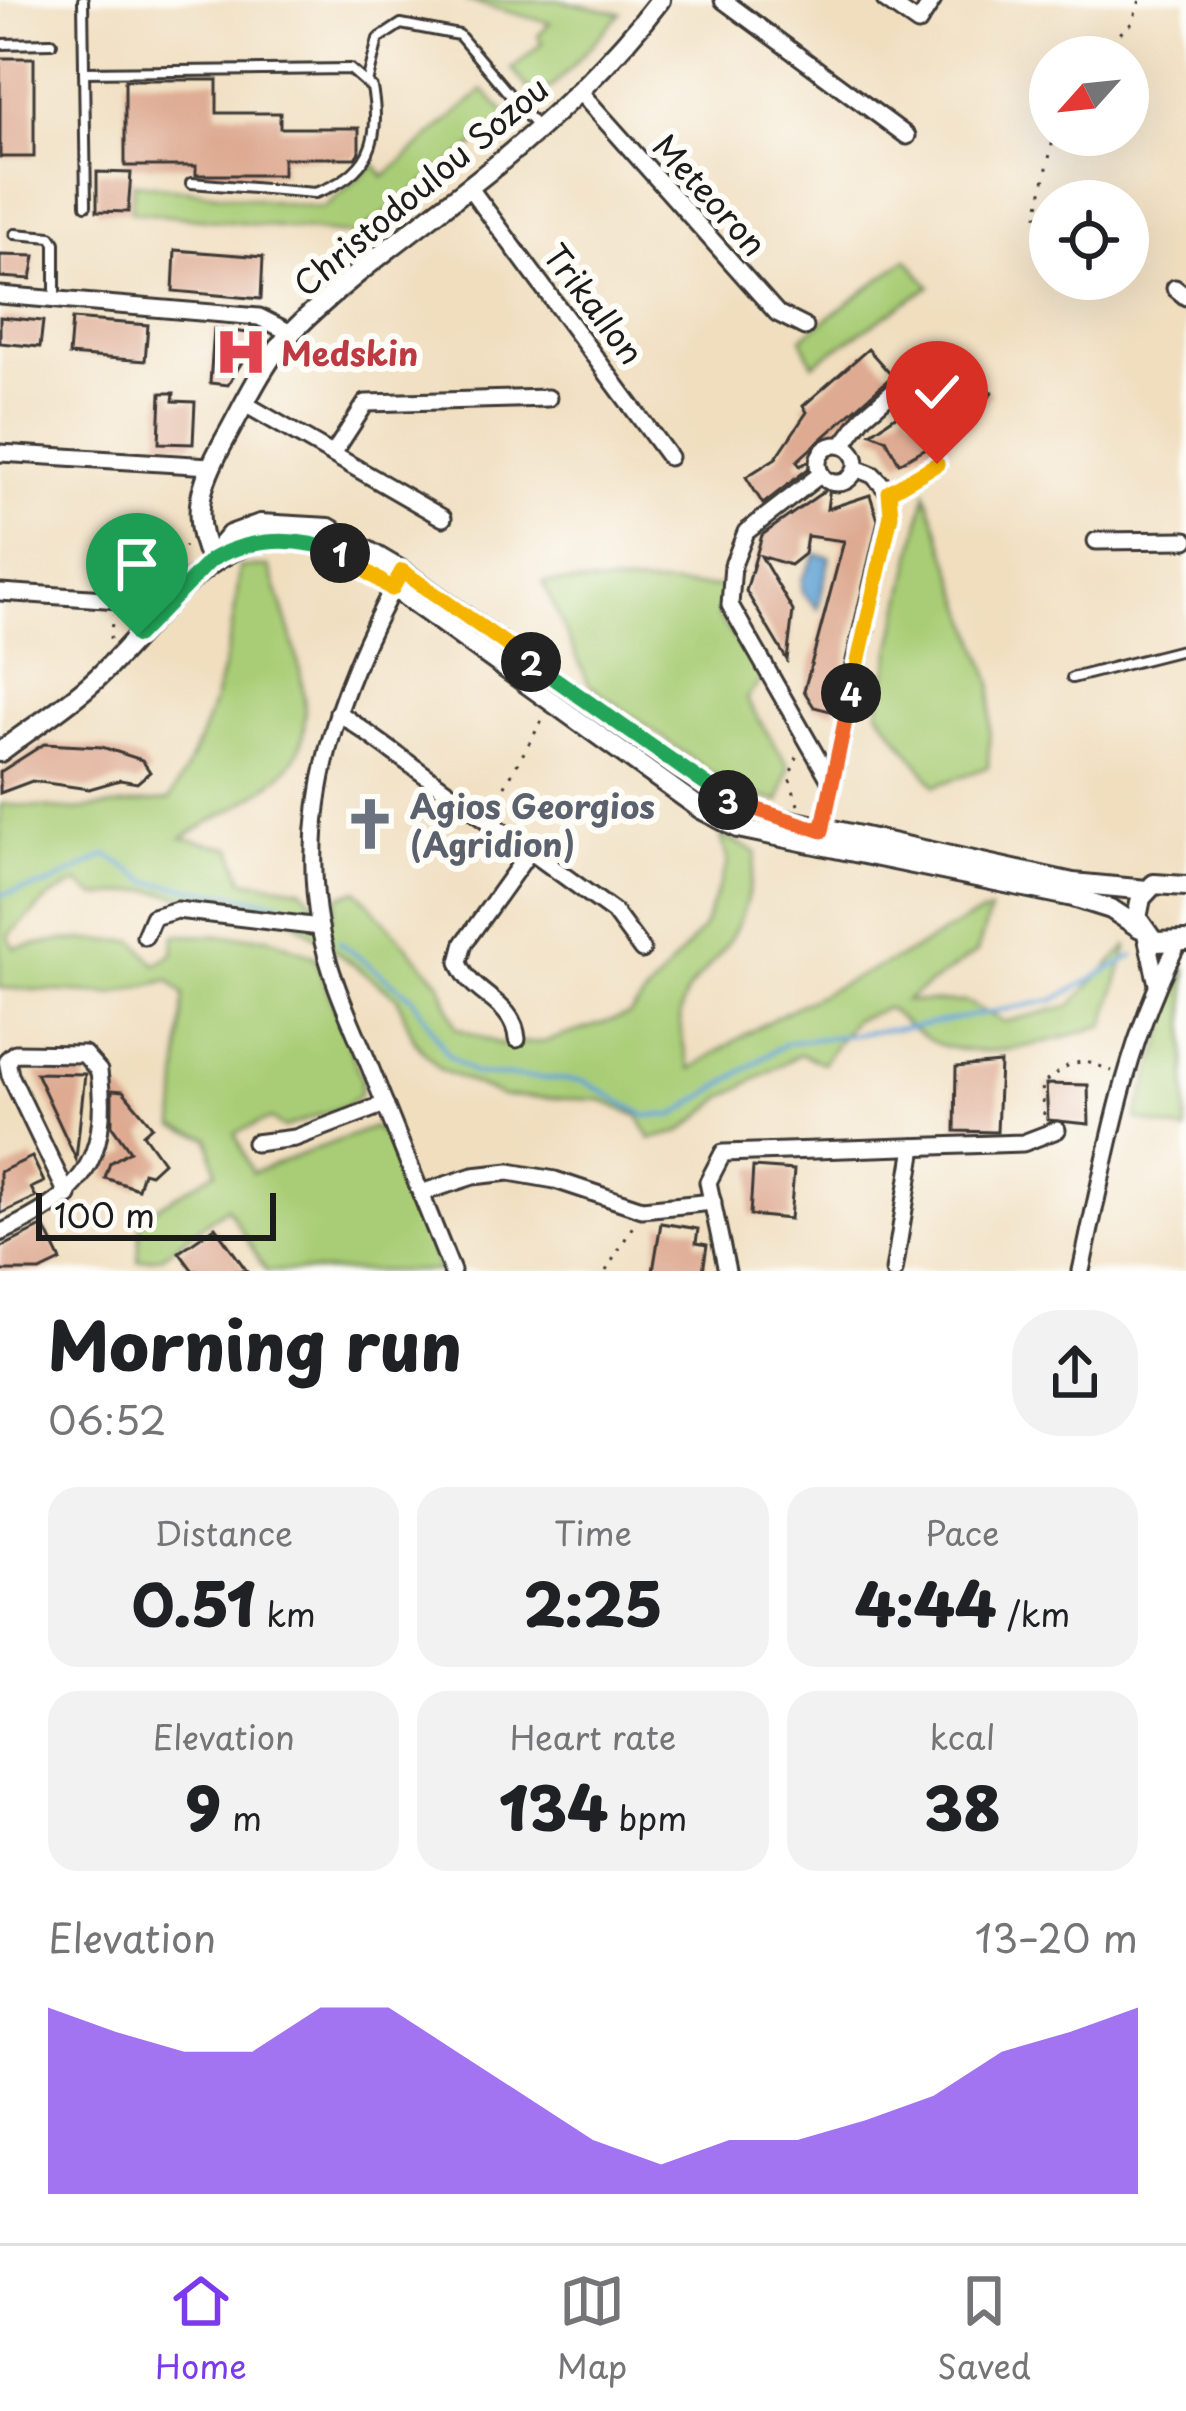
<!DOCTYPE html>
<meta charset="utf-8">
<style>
:root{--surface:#fff;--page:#f2f2f2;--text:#202124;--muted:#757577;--line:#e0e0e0;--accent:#7c3aed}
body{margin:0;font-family:"Playpen Sans",sans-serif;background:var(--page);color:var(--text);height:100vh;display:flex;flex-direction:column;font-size:45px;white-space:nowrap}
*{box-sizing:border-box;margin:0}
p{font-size:39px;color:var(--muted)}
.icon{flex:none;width:66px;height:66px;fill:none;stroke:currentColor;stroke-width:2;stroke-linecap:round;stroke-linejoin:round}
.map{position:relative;height:1271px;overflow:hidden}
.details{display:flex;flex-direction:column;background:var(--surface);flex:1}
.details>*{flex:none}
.needle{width:78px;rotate:243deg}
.tools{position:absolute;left:1029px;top:36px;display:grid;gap:24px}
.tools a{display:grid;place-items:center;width:120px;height:120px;border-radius:50%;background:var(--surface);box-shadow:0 12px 48px #0002;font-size:60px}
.scale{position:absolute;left:36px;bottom:30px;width:240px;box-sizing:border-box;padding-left:12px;border:6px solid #1c1c1c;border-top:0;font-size:33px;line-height:42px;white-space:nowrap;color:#1c1c1c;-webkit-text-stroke:9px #fdfcf7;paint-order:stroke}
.pin{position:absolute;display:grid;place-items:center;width:102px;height:102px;color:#fff;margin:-123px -51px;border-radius:50% 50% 50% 0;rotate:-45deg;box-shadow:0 0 12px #0007}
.pin .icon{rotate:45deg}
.km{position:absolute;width:60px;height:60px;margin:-30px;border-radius:50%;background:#222;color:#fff;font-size:33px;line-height:60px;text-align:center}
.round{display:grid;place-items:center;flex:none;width:126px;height:126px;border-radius:48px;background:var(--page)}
.overview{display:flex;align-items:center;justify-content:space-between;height:204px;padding:0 48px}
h1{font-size:66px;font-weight:800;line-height:90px}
.stats{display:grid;grid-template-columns:repeat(3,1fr);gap:18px;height:204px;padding:12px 48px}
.stats div{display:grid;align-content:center;border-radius:30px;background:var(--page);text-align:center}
.stats b{font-size:60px;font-weight:800}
.stats small{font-size:33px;font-weight:400}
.stats p{font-size:33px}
.chart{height:336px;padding:24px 48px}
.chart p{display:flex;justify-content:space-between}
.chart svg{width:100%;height:216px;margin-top:12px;fill:var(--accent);opacity:.7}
.menu{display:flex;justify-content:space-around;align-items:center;height:168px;border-top:3px solid var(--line);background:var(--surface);font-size:33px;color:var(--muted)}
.menu a{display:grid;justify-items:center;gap:6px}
.menu .active{color:var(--accent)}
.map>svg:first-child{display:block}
.green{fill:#a9cd76;stroke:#627449;stroke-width:3}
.water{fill:#61a2d4;stroke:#3e5f78;stroke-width:3}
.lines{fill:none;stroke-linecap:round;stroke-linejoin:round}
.stream{stroke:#61a2d4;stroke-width:4.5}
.building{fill:#deaa92}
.service-casing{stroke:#3c3934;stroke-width:14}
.minor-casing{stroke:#3c3934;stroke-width:21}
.tertiary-casing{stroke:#3c3934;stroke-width:24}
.path{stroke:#3c3934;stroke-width:3;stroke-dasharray:3 9;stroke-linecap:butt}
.service{stroke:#fff;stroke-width:8}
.minor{stroke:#fff;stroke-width:15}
.tertiary{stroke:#fff;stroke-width:18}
.split-1-casing{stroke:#fff;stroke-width:24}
.split-2-casing{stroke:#fff;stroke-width:24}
.split-3-casing{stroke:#fff;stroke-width:24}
.split-4-casing{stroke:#fff;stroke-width:24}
.split-5-casing{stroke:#fff;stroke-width:24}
.split-1{stroke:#22a559;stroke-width:15}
.split-2{stroke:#f5b400;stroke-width:15}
.split-3{stroke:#22a559;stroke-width:15}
.split-4{stroke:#f0652b;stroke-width:15}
.split-5{stroke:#f5b400;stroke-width:15}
.labels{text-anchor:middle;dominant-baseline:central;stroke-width:12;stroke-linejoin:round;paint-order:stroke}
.street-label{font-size:33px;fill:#1c1c1c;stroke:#fdfcf7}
.health-label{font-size:33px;font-weight:bold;fill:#be3a42;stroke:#fdfcf7;text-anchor:start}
.worship-label{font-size:33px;font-weight:bold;fill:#5b616d;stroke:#fdfcf7;text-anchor:start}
</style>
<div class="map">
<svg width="1186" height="1271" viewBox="0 0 1186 1271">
<rect width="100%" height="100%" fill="#fdfcf7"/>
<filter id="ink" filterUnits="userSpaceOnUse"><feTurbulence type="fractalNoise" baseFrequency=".00833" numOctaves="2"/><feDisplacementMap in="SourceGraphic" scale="24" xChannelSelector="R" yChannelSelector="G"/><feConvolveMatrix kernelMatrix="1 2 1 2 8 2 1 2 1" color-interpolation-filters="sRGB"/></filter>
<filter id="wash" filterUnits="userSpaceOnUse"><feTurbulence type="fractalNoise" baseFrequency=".004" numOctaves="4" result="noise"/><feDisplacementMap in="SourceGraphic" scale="48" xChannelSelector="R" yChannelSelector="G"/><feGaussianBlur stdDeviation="2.7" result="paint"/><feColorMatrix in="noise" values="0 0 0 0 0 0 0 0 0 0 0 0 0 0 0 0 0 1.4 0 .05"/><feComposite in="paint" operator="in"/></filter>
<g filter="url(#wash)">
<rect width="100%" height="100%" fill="#f0debf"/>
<!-- green -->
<g class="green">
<path d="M464,0H558L621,13L553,87L532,93L512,69L542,43L538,36L550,23Z"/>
<path d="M483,90L510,118L357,235L131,212L134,183L323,208L375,165L384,177Z"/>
<path d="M907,259L930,286L813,364L801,338Z"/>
<path d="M926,493L992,684L988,767L935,786L878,711Z"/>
<path d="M240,567H269C285,614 327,722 290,765C261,799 218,815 182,838L232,848L243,880L301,888L332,918L338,897L357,890L441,984L456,1028L500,1044L544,1042L629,1015L703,928L728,863L721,835L757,853C752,874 749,899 740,919C711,989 657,977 691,1069C758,1023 825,991 898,958C931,943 955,922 990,911L977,952L905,1001L966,1002L1004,1022L1070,1006L1128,945L1105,1025C1055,1040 995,1061 943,1046C924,1041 903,1020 887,1008L854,1020L823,1063L800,1054L724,1097L681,1132L651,1139L638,1116L601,1100L502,1096L439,1069L414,1040L397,997L289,917L150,890L97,897L78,883L50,897L8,936L14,948L65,940L135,941L156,965L173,954L175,935L267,937L315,957L362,1080L360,1095L347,1105L284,1128L270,1119L235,1133L252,1173L374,1127L386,1139L440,1271H266L227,1207L161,1257L138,1261L141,1217L216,1171L209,1138L175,1127L184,995L169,980L112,994L0,988V804L76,810L169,800C211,732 233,647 240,567Z"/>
<path d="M543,582L724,587L718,616L762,679L746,699L789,767L779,802L732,788L589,684Z"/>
<path d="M1186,967V1132L1136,1119Z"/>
</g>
<!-- water -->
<path class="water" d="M816,554L830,557L818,609L802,592V579Z"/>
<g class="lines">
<!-- stream -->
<g class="stream">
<path d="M0,895L50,884L107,855L149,882L281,903L296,913"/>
<path d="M339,942L414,999L447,1054L474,1074L584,1081L646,1116L675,1115L786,1043L919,1026L1054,1000L1133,956"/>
</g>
</g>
<g id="blocks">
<!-- building -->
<g class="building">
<rect x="0" y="58" width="34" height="99"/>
<path d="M125,80H217V113H280V128H359V152L355,158H283V175H196V166H125Z"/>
<path d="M97,172L131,173L128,212L97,211Z"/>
<path d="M175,250L263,257L261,299L173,291Z"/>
<path d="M0,255L35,256L31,279L0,277Z"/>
<path d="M0,317L43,321L40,347L0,343Z"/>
<path d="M72,319L148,325L145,361L69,355Z"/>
<path d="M214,329L248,333L255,341L228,385L210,383Z"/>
<path d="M868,349L892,376L797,461L800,466L811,460L808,469L763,504L746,477L776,458L807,412L803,406Z"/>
<path d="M967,385L992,392L970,424L899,463L886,439L871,433L907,408L911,416Z"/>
<path d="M161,393H174L173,401L195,402L193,444L159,443Z"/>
<path d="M830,487L827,509L870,495L878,520L834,712L814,707L804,691L844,541L807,536L804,554L790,565L761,556L793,611L787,660L746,591L762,535Z"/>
<path d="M44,744L102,747L142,760L150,772L137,783L120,780L89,789L32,781L0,793V772Z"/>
<path d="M1000,1063L997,1132L955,1131L956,1067Z"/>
<path d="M36,1073L85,1074L76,1159Z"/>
<path d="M1046,1084L1088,1085L1089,1124L1048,1120Z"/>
<path d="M112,1090L123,1091L152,1126L143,1134L163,1162L150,1174L143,1172L138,1189L105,1178L110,1163L130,1151L112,1126Z"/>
<path d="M32,1157L44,1182L31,1188L36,1197L0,1214V1172Z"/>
<path d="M753,1167L794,1170L790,1219L750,1215Z"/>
<path d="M661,1223L698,1229L696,1243L707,1245L703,1271H653Z"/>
<path d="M44,1226L61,1261L40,1271H0V1248Z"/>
<path d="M215,1227L247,1271H193L179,1252Z"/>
</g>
</g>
</g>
<g filter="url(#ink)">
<use href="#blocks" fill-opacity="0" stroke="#3c3934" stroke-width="3"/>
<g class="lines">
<!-- service casing -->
<g class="service-casing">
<g id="service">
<path d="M83,0L86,205"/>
<path d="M0,44L52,43"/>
<path d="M84,72L350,69L372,88C382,141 369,175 315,193L191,183"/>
<path d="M368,79L378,39L401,24L459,35L537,127"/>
<path d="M15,234L51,237L55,243V298"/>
<path d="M1072,678L1186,649"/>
</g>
</g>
<!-- minor casing -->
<g class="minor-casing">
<g id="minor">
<path d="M723,0L907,136"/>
<path d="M885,0L918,23L933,0"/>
<path d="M578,90L777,313L805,327"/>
<path d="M469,187L669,457"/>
<path d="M1175,288L1186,297"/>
<path d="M0,295L259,317L291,333"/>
<path d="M245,404L443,518"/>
<circle cx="837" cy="464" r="19"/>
<path d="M842,446L864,416L900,385"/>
<path d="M0,453L210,466"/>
<path d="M333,454L366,403L548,398"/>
<path d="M856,468L873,475L889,492"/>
<path d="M821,474L746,532L733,565L730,605L831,782"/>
<path d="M1096,541L1186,540"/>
<path d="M399,577C340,684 297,804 320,928C329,976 351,1022 370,1067C397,1135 425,1203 452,1271"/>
<path d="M0,592L165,603"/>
<path d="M338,712L614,912L642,950"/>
<path d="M820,839L891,515L889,492L937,464"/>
<path d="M145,936L153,917L177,910L320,927"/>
<path d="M1146,936L1157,984"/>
<path d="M517,1039C514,1000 470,996 459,962L464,943L530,851"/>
<path d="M255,1143L295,1138L385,1104"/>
<path d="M421,1193L473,1176L509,1172L555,1180L642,1209L713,1202"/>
<path d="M0,1233C78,1198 111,1162 99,1071L84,1054L15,1053L7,1060L10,1075L68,1196"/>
<path d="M727,1271L708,1182L723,1153L1023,1143L1057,1130"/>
<path d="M894,1271L914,1147"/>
<path d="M1081,1271C1105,1161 1124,1046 1177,945"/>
</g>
</g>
<!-- tertiary casing -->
<g class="tertiary-casing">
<g id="tertiary">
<path d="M213,555L230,535L260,524L329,528L402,571L678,769L751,812L1073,883L1147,890"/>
<path d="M211,560C187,512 204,476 229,432C247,399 266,358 293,331C356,268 430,220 499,163C557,114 614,61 660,0"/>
<path d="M0,752C31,728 66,707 95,680C176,605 230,489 359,563L701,809L738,828L1073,897L1111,909L1140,928"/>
<path d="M1186,886L1154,884L1141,898L1137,918L1154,942L1186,941"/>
</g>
</g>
<!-- path -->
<g class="path">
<path d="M1093,57L1132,23L1140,0"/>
<path d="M1048,263L1036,220L1054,135"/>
<path d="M153,584L185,546"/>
<path d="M110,639L113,615"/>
<path d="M797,757L789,777L798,805"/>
<path d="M493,807L544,717"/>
<path d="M1044,1115L1042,1084L1070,1064L1087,1061L1112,1071"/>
<path d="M606,1271L636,1221"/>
</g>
<!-- service -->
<use href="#service" class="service"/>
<!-- minor -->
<use href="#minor" class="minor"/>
<!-- tertiary -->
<use href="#tertiary" class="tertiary"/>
</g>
</g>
<g class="lines" filter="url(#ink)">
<!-- split-1 casing -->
<g class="split-1-casing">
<path id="split-1" d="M137,636L211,560C251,537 297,536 340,553"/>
</g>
<!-- split-2 casing -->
<g class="split-2-casing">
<path id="split-2" d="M340,553L392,589L402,571L531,662"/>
</g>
<!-- split-3 casing -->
<g class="split-3-casing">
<path id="split-3" d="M531,662L728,800"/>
</g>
<!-- split-4 casing -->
<g class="split-4-casing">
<path id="split-4" d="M728,800L822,831L851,693"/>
</g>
<!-- split-5 casing -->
<g class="split-5-casing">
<path id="split-5" d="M851,693L891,515L889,492L937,464"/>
</g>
<!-- split-1 -->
<use href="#split-1" class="split-1"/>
<!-- split-2 -->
<use href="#split-2" class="split-2"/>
<!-- split-3 -->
<use href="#split-3" class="split-3"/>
<!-- split-4 -->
<use href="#split-4" class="split-4"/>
<!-- split-5 -->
<use href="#split-5" class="split-5"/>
</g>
<!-- icons -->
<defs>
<g id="hospital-bare" transform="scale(4.14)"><path d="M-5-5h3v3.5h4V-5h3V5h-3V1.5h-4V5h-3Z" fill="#e0444e" stroke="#fdfcf7" stroke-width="2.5" paint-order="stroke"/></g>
<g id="church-bare" transform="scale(4.14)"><path d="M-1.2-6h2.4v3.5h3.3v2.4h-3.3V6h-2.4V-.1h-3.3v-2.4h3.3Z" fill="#6b7280" stroke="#fdfcf7" stroke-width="2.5" paint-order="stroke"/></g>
</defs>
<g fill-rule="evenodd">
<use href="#hospital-bare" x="241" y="352"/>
<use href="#church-bare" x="370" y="824"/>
</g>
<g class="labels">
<!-- street labels -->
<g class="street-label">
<text transform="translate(420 185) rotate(-40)">Christodoulou Sozou</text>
<text transform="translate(711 194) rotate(48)">Meteoron</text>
<text transform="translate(595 303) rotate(53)">Trikallon</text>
</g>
<!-- health labels -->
<g class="health-label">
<text x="281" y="352">Medskin</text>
</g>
<!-- worship labels -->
<g class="worship-label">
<text x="410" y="805">Agios Georgios<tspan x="410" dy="38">(Agridion)</tspan></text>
</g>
</g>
</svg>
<div class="tools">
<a><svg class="needle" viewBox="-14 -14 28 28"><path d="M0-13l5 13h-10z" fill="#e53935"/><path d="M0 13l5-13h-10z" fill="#757577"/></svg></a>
<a><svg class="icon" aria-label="locate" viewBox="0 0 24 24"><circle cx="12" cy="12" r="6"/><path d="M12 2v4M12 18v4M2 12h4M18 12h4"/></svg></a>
</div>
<div class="scale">100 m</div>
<div class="pin" style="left:137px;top:636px;background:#1e9e55"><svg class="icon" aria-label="arrive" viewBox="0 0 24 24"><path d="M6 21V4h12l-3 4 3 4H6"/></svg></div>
<div class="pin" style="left:937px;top:464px;background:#d93025"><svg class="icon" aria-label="check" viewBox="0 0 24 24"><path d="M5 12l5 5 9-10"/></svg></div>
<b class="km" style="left:340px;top:553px">1</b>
<b class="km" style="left:531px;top:662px">2</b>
<b class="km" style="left:728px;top:800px">3</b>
<b class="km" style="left:851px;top:693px">4</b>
</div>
<section class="details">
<div class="overview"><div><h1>Morning run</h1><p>06:52</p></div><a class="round"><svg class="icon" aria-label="share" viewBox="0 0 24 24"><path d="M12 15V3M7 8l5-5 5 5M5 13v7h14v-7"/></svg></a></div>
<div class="stats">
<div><p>Distance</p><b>0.51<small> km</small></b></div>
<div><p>Time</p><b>2:25</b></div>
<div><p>Pace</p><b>4:44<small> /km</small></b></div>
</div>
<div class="stats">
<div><p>Elevation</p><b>9<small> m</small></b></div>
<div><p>Heart rate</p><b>134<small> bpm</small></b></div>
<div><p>kcal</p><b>38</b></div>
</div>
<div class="chart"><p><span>Elevation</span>13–20 m</p>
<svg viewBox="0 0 160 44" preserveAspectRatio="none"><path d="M0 44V6L10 11L20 15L30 15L40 6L50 6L60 15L70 24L80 33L90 38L100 33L110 33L120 29L130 24L140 15L150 11L160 6V44z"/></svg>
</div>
</section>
<nav class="menu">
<a class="active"><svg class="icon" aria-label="home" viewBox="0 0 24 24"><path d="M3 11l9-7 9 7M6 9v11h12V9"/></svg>Home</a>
<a><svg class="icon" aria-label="map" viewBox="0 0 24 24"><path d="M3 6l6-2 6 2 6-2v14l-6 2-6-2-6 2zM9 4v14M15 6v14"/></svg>Map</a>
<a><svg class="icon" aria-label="saved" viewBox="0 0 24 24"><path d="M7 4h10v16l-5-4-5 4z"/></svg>Saved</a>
</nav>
